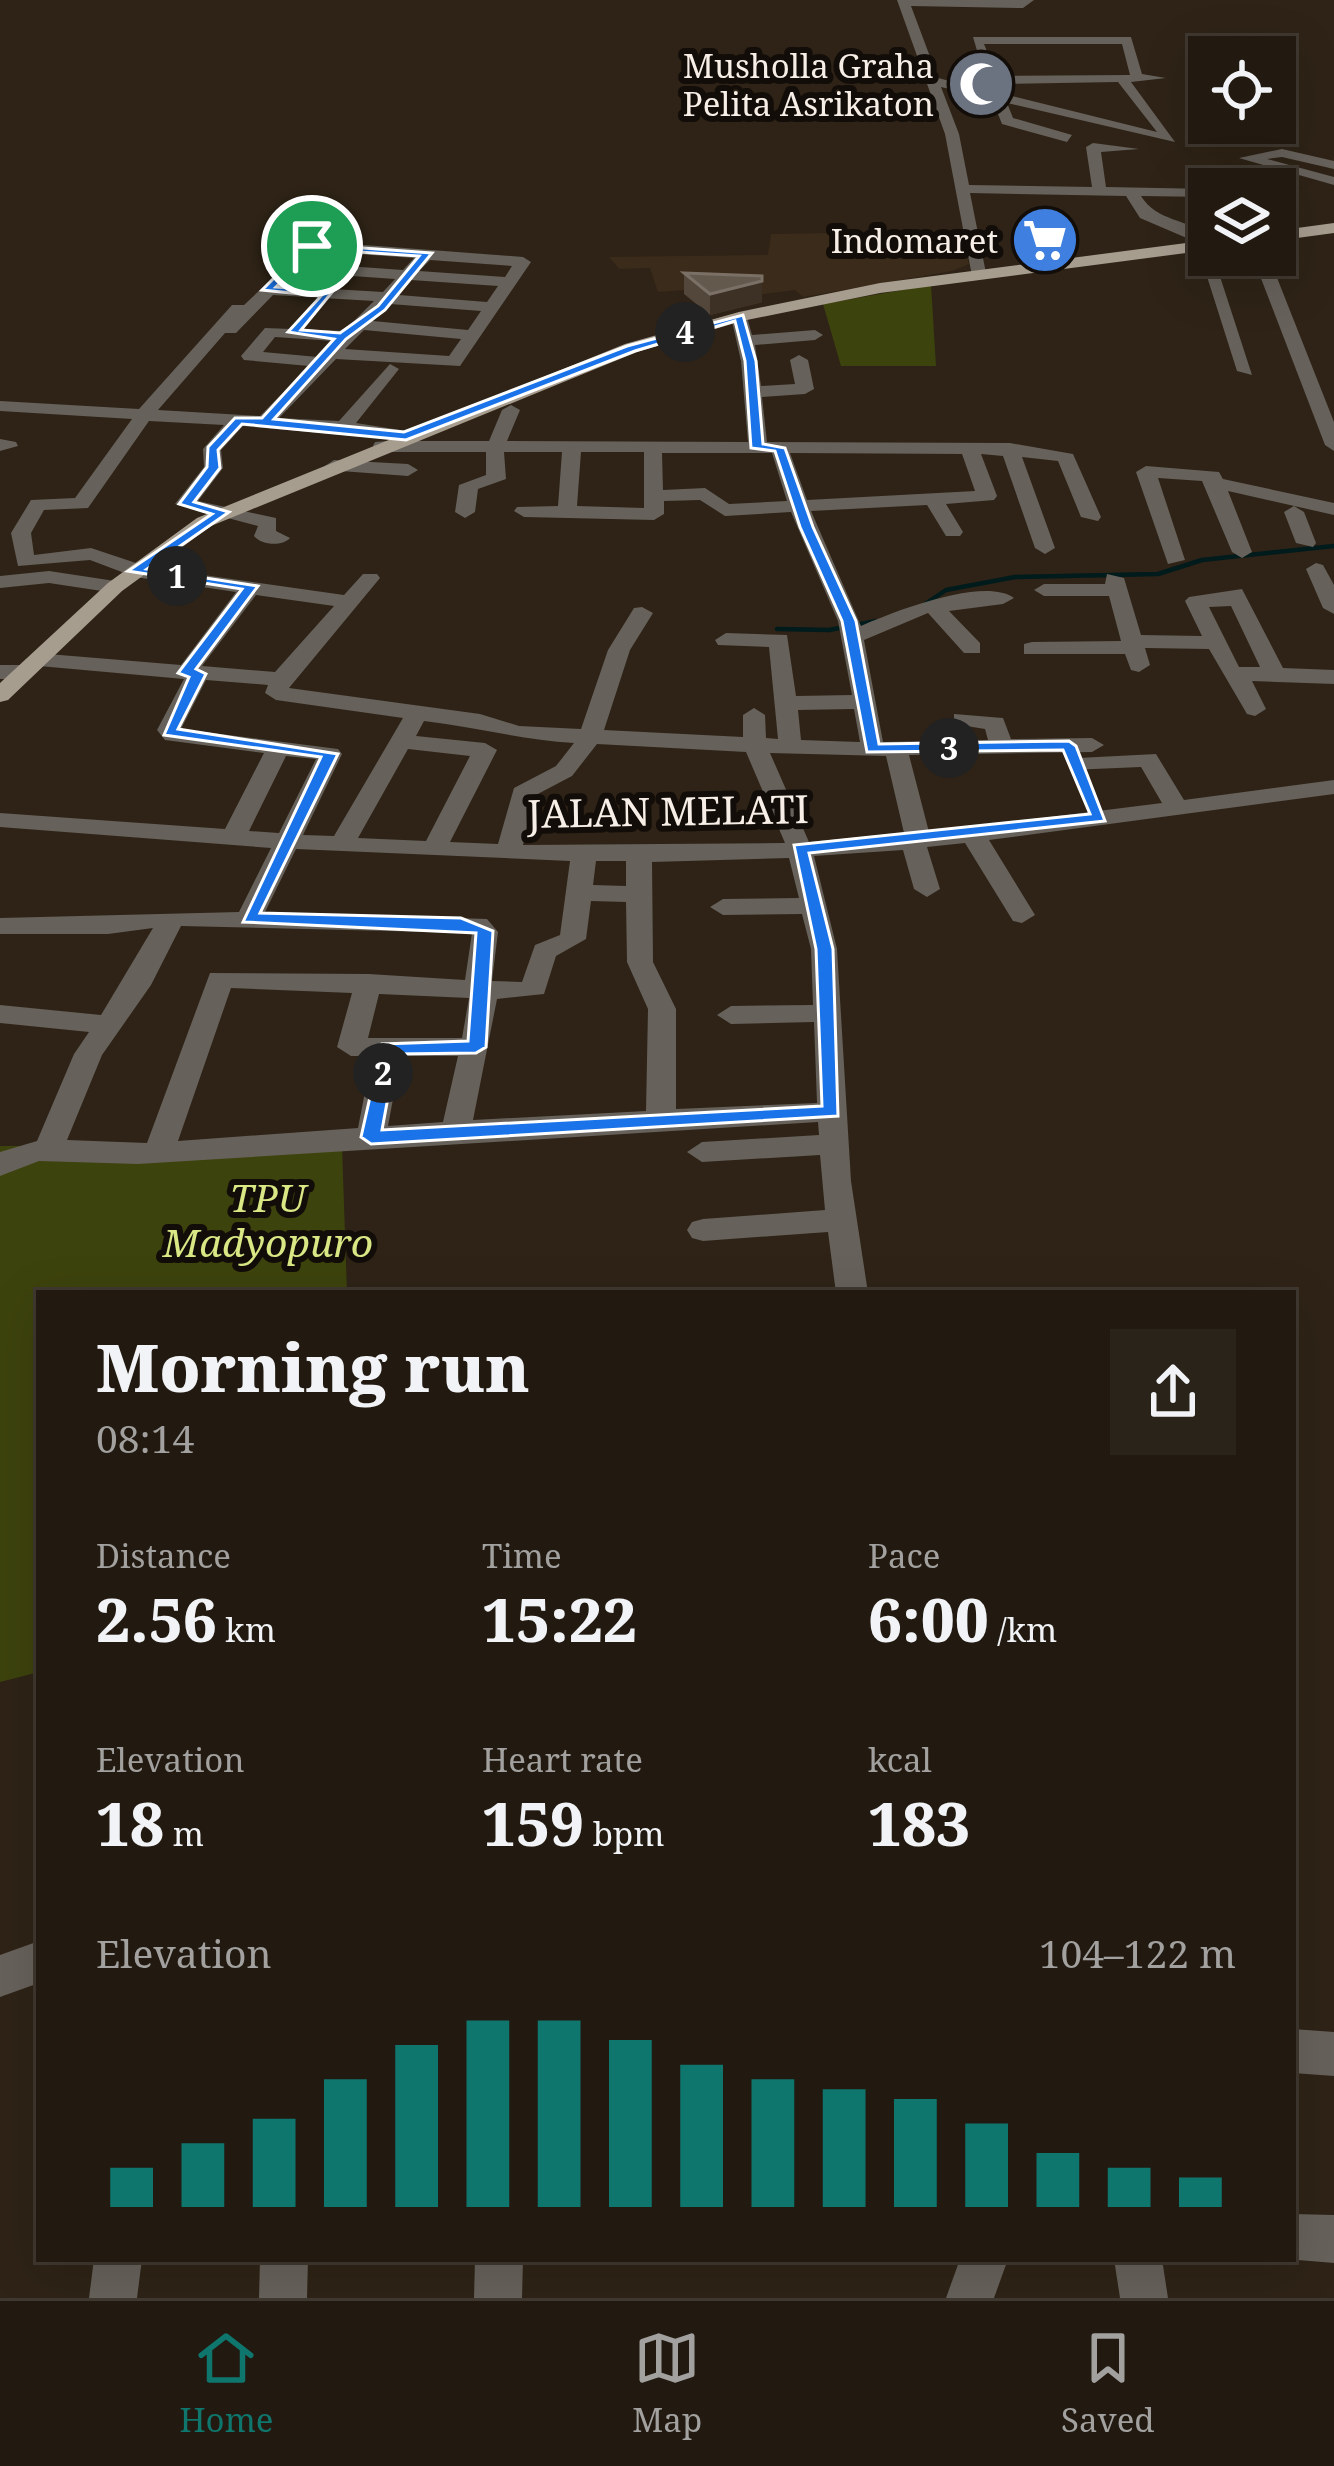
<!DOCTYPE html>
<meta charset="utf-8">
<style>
:root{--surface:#221a10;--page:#2a2319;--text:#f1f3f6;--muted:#a2a19f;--line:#3f3830;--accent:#0f766e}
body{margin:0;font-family:"Noto Serif",serif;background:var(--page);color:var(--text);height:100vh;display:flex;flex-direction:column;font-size:45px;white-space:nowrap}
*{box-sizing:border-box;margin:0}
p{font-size:39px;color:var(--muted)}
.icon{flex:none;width:66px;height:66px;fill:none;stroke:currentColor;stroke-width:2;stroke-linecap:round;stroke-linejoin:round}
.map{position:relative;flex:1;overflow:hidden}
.sheet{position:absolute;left:36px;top:1290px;width:1260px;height:972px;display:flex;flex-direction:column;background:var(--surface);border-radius:0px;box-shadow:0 12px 48px #0002,0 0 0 3px var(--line)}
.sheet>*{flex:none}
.controls{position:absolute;left:1188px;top:36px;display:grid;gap:24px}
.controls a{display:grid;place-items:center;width:108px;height:108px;border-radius:0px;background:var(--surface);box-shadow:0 12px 48px #0002,0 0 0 3px var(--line);font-size:60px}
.pin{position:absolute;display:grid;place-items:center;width:102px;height:102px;color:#fff;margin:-51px;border:6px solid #fff;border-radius:50%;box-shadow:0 3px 12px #0007}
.km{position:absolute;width:60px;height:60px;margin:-30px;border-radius:50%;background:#222;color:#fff;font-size:33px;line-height:60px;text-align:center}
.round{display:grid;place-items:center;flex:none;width:126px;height:126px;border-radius:0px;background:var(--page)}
.overview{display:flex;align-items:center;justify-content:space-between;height:204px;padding:0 60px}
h1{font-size:66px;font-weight:800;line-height:90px}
.metrics{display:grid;grid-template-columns:repeat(3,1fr);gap:18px;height:204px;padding:12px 60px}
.metrics div{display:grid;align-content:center}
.metrics b{font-size:60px;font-weight:800}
.metrics small{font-size:33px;font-weight:400}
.metrics p{font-size:33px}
.chart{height:336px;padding:24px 60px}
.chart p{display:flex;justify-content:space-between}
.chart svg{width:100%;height:216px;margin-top:12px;stroke:var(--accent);stroke-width:6}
.tab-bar{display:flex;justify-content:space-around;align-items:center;height:168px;border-top:3px solid var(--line);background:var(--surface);font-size:33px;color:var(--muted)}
.tab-bar a{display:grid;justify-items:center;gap:6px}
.tab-bar .current{color:var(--accent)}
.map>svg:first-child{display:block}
.built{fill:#3b2b1a}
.green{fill:#3d430d}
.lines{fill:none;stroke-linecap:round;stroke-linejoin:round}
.stream{stroke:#001b1c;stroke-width:4.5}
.minor{fill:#66615a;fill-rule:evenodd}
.major{fill:#a79d8f;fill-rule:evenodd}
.wall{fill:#52473a}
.shaded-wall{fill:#3c3124}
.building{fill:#64594d;stroke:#7b7065;stroke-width:3}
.route{fill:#1a73e8;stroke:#fff;stroke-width:3;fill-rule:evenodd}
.labels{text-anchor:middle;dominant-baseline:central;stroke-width:12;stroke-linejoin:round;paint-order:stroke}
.far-poi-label{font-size:33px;fill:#f7efe7;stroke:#120d08;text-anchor:end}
.street-label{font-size:39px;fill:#f7efe7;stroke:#120d08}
.park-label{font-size:39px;font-style:italic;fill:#d9e885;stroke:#120d08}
</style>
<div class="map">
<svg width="1334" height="2298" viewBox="0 0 1334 2298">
<rect width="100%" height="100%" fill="#2e2316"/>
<!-- built -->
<path class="built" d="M958,231L969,264L952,271L803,297L795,290L756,295L761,303L743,307L729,296L698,289L658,292L650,268L619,269L609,257L768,255L771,234Z"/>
<!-- green -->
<g class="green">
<path d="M931,285L936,366H841L823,304Z"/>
<path d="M342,1145L347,1293H39V1672L0,1682V1146Z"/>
</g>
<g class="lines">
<!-- stream -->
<g class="stream">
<path d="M925,604L946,590L1015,577L1158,574L1202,560L1334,546"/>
<path d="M777,629L829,630L876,621"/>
</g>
<!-- minor -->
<g class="minor">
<path d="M897,0H1034L1023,8L911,6L938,78L989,91L973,37H1131L1142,74L1166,78L1131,82L1175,142L1007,103L1013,118L1072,135L1067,142L1002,124L992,99L941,87L959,134L969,185L1092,187L1086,147L1093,143L1139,149L1101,152L1106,187L1210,189L1209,197L1141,196C1157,222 1187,218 1209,237V255H1213L1252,375L1237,371L1196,242L1140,218L1126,196L970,193L986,273L972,276L945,134ZM984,44H1122L1130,75L997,76ZM1118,82L1157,132L1004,94L1000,84Z"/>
<path d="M1282,149L1334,161V169L1282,157L1267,159L1334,177V185L1239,158Z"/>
<path d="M312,241L523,257L531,262L460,366L336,359L279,418L339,421L390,364L399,369L356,423L413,432L410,441H489L502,410L511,405L520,410L507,441L748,442L741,361L731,317L739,312L747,317L752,335L815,330L823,335L815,340L755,345L761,386L795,384L790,360L799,355L808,360L814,389L805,394L762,397L767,442L1010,443L1073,454L1101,517L1098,521L1081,517L1058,461L1022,457L1055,548L1045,554L1035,548L1003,456L981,454L997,496L994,500L946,504L963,532L960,536H946L927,505L811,511L861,626C893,612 984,576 1014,598L1003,604L949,611L980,643V653H964L928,613L864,640L883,742L988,740L985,729L954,724V714L1003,718L1011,739L1092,738L1104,745L1092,752L909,755L929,832L1162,803L1141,767L1070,770V760L1078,758L1156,754L1184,800L1334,780V794L989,840L1035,915L1022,923L1013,921L965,843L927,847L940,889L927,897L914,889L903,850L814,856L837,949L851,1181L868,1293H836L828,1232L703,1241L692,1238L687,1230L692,1222L703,1219L825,1210L820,1155L702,1162L687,1152L702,1142L819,1135L818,1122L138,1164L39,1161L0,1176V1152L37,1141L74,1054L89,1032L0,1023V1005L101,1015L153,928L108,934H0V918L239,912L271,848L0,827V813L225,829L264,753L165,740L157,730L184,679L28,665L25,660L36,653L181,665L236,592L135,577L90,560L18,566L11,533L31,500L75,498L132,419L0,411V401L139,409L232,305H244ZM316,251L414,258L403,270L304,263ZM430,260L512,266L505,277L419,271ZM295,272L395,279L383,292L281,286ZM411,280L498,286L487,302L399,295ZM273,295L374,301L344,331L265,328L241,356L244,360L309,366L260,416L158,410L225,333H236ZM390,304L481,311L468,330L373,321ZM364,330L461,339L449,356L345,349ZM275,337L334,341L318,357L263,352ZM149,421L224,425L203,449L204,467L175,504L258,526L254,536C261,545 282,547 290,538L276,531V518L198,501L223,468L221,450L243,426L399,440L375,442L373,446L382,452H486V475L459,485L455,512L465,518L475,512L478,489L506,479L504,452H562L558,506L517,507L514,511L524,517L654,520L664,514V501L700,500L725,516L791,512L838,621L852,695L796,696L787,635L726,633L715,640L718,645L769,647L778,739L766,738L765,715L754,708L743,715V737L604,730L630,650L653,613L642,607L634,608L608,650L581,729L519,726L480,714L289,688L380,578L377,574H363L344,595L148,567L91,548L34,555L31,533L44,510L88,508ZM581,452H644V508L577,506ZM662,453H772L787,501L729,504L705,488L663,490ZM790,453L962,454L975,491L807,500ZM256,595L334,606L275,672L202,666ZM206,680L268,685L265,693L276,700L403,718L334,836L303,835L342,754L338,749L181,729ZM854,709L860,742L801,740L798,710ZM424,721C475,727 522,740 574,743L556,766L514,788L498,844L450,842L497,750L485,743L416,736ZM597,744L746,752L785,843L523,845L534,796L572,776ZM408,749L470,756L426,841L358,838ZM770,753L886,756L904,833L809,842ZM286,756L316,759L279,833L249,831ZM296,849L570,861L560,935L535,945L522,982L492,981L498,932L487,919L265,912ZM789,858L799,898L723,899L710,907L723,915L802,914L811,949L813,1005L731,1006L717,1015L731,1024L814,1022L817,1103L676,1109V1009L653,962L652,862ZM596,861H626V886L593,885ZM591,901L626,902L627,962L648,1009L646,1111L473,1120L497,999L544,994L556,956L586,939ZM181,926L471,933H472L465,980L369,974L210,973L147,1143L67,1140L102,1055L151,985ZM231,988L352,993L337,1047L351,1056H372L358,1128L178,1141ZM379,994L469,998L462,1038H368ZM401,1056H458L443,1122L388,1126Z"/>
<path d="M1252,255H1268L1334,422V451L1325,445Z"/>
<path d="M0,439L16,442L18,446L0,451Z"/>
<path d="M334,460L408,464L418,470L408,476L327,470L325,466Z"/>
<path d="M1146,466L1219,472L1223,479L1334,503V515L1228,491L1252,552L1242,558L1232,552L1202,481L1158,478L1185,560L1168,564L1136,472Z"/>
<path d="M1294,506L1304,512L1316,543L1313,547L1296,543L1284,512Z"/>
<path d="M1316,563L1323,565L1334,585V614L1323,608L1306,569Z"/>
<path d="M49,571L115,581L125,587L115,593L49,583L0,588V576Z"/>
<path d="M1107,574L1124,578L1141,635L1202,636L1185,601L1189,597L1242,589L1283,668L1334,670V684L1252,681L1266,709L1255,716L1247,714L1209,649L1145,648L1150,665L1139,672L1131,670L1125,654H1024V644L1032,642L1121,641L1109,596H1044L1034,590L1044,584H1105ZM1231,606L1260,667H1239L1209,607Z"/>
<path d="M0,665H23L34,672L23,679H0Z"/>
<path d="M39,1941V1983L0,1997V1955Z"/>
<path d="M1293,2029L1334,2032V2076L1293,2073Z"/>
<path d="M1293,2214L1334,2215V2263L1286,2259H1293Z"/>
<path d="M94,2259H142L137,2298H89Z"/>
<path d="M260,2259H308L307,2298H259Z"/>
<path d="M475,2259H523L522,2298H474Z"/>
<path d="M960,2259H1008L994,2298H946Z"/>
<path d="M1114,2259H1162L1168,2298H1120Z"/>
</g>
<!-- major -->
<g class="major">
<path d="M1334,223V233L1275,241V231Z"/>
<path d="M1209,240V250L880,293L742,321L637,352L211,526L122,591L8,700L0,702V683L108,583L197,518L625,344L739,312L880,283Z"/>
</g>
</g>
<!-- wall -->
<path class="wall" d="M684,273L762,302L710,315L684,294Z"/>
<!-- shaded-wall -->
<path class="shaded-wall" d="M762,281V302L710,315V294Z"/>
<!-- building -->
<path class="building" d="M684,273L762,276V281L710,294Z"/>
<!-- route -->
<path class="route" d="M308,244L432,253L385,310L346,339L274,419L404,432L627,346L743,315L756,361L763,444L785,448L813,527L856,621L879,744L1069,741L1076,746L1105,821L809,853L833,949L838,1116L371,1144L361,1137L382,1044L468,1041L476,933L243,922L321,757L164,735L189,677L178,673L242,589L128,571L212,514L179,504L207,467L208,447L235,418H262L334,339L288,332L321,296L262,290ZM314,249L419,256L378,306L340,333L301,330L333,291L276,287ZM735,321L745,361L751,448L775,451L800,527L842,621L867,752L1063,750L1090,814L794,845L816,949L822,1106L382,1130L396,1054L476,1053L486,1047L493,931L461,918L260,913L338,754L178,729L206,674L196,669L258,586L147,569L229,512L194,502L220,468L218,450L242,424L406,440L635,351Z"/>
<!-- icons -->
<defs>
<g id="mosque-disc" transform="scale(3.45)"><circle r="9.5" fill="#6b7280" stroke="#120d08"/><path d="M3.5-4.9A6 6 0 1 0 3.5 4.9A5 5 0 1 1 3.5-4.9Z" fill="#fff"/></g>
<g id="supermarket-disc" transform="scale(3.45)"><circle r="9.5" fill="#3f7fe0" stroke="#120d08"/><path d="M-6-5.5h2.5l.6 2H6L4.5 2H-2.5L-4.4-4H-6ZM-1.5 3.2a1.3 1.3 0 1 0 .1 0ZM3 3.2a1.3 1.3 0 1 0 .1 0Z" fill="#fff"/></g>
</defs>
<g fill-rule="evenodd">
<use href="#mosque-disc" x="981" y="84"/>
<use href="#supermarket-disc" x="1045" y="240"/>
</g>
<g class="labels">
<!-- far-poi labels -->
<g class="far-poi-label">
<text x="934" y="65">Musholla Graha<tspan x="934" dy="38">Pelita Asrikaton</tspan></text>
<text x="998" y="240">Indomaret</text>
</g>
<!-- street labels -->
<g class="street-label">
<text transform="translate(668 810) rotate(-1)">JALAN MELATI</text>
</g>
<!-- park labels -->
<g class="park-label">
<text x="268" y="1196">TPU<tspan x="268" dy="45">Madyopuro</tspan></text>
</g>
</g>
</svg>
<div class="controls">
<a><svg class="icon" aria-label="locate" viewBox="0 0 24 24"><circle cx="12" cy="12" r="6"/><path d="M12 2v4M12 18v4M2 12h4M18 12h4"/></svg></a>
<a><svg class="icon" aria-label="layers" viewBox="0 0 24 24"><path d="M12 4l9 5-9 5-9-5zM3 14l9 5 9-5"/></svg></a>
</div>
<div class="pin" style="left:312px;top:246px;background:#1e9e55"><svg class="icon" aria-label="arrive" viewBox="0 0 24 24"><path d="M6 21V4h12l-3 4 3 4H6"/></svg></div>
<b class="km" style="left:177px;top:576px">1</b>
<b class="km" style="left:383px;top:1073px">2</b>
<b class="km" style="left:949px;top:748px">3</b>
<b class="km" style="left:685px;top:332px">4</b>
<section class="sheet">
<div class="overview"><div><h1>Morning run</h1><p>08:14</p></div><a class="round"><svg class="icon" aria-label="share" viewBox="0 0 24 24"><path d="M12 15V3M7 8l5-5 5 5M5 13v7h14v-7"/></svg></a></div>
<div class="metrics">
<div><p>Distance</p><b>2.56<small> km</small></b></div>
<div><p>Time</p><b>15:22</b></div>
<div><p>Pace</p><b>6:00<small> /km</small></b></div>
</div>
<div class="metrics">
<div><p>Elevation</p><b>18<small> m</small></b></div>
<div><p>Heart rate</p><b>159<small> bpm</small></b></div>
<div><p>kcal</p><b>183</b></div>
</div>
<div class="chart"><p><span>Elevation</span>104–122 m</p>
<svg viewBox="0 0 160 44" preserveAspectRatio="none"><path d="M5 44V36M15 44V31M25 44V26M35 44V18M45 44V11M55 44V6M65 44V6M75 44V10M85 44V15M95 44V18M105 44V20M115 44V22M125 44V27M135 44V33M145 44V36M155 44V38"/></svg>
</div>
</section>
</div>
<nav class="tab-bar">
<a class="current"><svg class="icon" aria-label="home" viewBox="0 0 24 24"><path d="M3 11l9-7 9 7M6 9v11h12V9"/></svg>Home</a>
<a><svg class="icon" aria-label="map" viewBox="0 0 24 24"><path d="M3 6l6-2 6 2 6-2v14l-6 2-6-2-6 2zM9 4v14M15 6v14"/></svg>Map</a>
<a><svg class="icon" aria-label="saved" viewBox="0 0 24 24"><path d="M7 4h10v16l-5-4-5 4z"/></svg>Saved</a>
</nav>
